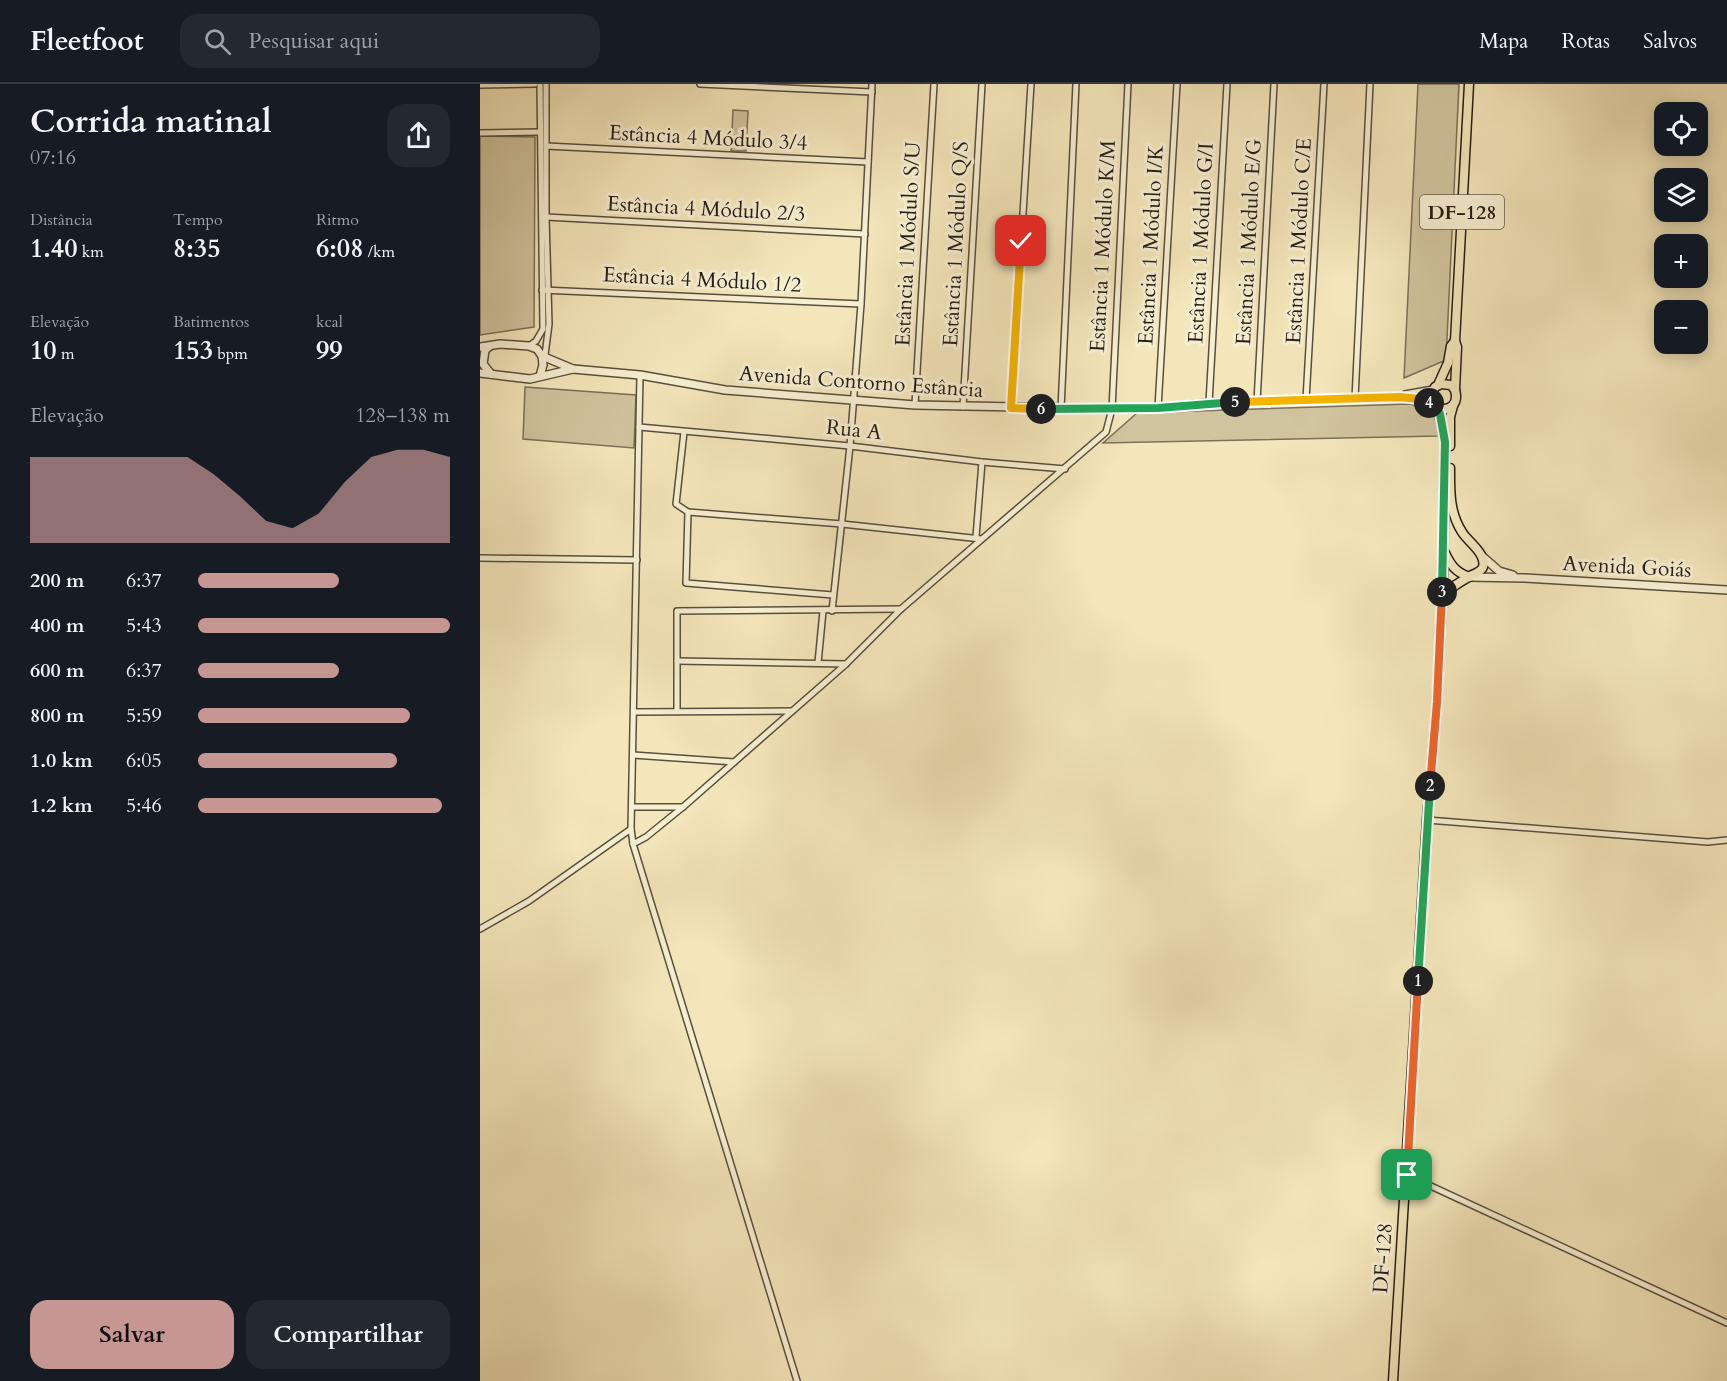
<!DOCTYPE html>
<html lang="pt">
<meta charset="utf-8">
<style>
:root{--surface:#171b24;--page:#242831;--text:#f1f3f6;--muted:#9ea1a6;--line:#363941;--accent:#c59692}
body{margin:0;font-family:Cardo,serif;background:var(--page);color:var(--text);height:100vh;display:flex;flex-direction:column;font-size:22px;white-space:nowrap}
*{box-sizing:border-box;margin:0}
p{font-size:20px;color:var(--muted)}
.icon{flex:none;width:33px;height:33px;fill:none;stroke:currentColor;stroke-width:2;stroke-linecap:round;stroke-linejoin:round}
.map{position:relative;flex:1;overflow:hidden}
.drawer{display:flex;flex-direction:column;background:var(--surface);width:480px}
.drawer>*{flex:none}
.tools{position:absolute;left:1174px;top:18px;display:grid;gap:12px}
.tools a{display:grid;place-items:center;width:54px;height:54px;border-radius:12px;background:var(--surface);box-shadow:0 3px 15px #0003;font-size:30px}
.pin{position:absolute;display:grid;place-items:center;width:51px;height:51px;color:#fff;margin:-26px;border-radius:12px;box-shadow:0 3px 9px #0006}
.km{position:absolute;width:30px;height:30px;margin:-15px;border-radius:50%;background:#222;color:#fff;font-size:16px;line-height:30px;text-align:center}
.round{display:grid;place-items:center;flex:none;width:63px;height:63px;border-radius:18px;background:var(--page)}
.summary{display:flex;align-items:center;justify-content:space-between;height:102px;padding:0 30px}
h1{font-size:33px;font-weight:700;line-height:45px}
.metrics{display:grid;grid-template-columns:repeat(3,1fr);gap:9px;height:102px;padding:6px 30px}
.metrics div{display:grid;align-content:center}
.metrics b{font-size:26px;font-weight:700}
.metrics small{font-size:16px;font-weight:400}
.metrics p{font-size:16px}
.chart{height:168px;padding:12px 30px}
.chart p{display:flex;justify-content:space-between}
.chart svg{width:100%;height:108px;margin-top:6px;fill:var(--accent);opacity:.7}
.button{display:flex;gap:12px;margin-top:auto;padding:12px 30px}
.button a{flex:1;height:69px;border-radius:18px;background:var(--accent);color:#111;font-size:24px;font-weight:700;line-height:69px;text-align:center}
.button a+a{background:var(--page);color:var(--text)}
ul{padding:0 30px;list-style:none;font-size:20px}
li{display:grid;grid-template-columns:96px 72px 1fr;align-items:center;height:45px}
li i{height:15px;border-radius:8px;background:var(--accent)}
header{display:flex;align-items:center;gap:36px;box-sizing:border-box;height:84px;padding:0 30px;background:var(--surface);border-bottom:2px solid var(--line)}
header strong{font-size:28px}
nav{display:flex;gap:33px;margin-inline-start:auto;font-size:21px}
.search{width:420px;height:54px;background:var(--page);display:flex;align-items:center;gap:15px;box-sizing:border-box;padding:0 21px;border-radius:18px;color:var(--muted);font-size:22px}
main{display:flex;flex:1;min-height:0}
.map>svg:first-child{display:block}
.green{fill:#d0c49e;stroke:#7b7058;stroke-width:1.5}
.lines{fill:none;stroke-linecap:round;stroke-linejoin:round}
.minor-casing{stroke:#594f3d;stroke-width:8}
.tertiary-casing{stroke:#594f3d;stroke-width:10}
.primary-casing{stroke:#261d13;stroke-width:11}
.minor{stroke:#f7efd2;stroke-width:5}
.tertiary{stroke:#f7efd2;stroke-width:7}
.primary{stroke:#f3e6ba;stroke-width:8}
.split-1-casing{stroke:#fff;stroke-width:12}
.split-2-casing{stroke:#fff;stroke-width:12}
.split-3-casing{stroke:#fff;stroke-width:12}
.split-4-casing{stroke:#fff;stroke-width:12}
.split-5-casing{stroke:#fff;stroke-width:12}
.split-6-casing{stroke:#fff;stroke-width:12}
.split-7-casing{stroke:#fff;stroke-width:12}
.split-1{stroke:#f0652b;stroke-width:8}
.split-2{stroke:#22a559;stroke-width:8}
.split-3{stroke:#f0652b;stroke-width:8}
.split-4{stroke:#22a559;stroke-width:8}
.split-5{stroke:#f5b400;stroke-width:8}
.split-6{stroke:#22a559;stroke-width:8}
.split-7{stroke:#f5b400;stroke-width:8}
.labels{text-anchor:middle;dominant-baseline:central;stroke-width:6;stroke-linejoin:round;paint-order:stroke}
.shield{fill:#f7efd2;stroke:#655c4c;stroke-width:1.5}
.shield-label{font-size:20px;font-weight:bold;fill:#261d13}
.street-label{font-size:21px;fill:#261d13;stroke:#f7efd2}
</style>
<header>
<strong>Fleetfoot</strong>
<div class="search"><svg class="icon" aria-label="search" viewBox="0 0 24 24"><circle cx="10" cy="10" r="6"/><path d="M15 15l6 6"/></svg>Pesquisar aqui</div>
<nav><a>Mapa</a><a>Rotas</a><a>Salvos</a></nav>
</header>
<main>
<section class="drawer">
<div class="summary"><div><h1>Corrida matinal</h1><p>07:16</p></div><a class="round"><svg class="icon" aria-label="share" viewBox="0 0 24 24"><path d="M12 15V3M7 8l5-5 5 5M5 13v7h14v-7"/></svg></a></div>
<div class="metrics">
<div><p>Distância</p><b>1.40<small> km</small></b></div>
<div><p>Tempo</p><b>8:35</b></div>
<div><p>Ritmo</p><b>6:08<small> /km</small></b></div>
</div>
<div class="metrics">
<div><p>Elevação</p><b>10<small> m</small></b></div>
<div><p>Batimentos</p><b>153<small> bpm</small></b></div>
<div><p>kcal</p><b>99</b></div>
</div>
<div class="chart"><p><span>Elevação</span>128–138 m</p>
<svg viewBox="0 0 160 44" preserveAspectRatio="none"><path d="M0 44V9L10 9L20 9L30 9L40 9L50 9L60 9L70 16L80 25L90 35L100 38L110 32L120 19L130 9L140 6L150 6L160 9V44z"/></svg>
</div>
<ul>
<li><b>200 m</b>6:37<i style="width:56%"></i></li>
<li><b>400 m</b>5:43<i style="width:100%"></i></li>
<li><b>600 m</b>6:37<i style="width:56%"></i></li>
<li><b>800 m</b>5:59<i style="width:84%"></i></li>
<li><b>1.0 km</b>6:05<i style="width:79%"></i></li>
<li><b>1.2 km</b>5:46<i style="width:97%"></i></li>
</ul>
<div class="button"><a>Salvar</a><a>Compartilhar</a></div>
</section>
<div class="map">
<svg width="1247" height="1297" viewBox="0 0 1247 1297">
<rect width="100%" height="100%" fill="#f3e6ba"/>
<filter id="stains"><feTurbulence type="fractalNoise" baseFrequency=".00333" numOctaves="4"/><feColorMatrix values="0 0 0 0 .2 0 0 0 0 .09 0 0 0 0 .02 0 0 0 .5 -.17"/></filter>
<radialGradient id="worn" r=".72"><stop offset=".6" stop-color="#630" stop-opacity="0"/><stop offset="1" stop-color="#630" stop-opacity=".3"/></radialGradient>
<!-- green -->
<g class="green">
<path d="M938,0H979L966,276L924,294Z"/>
<path d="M253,26L268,27L266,67H251Z"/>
<path d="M0,52L55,53L54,243L0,251Z"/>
<path d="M45,303L156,311L154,364L43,355Z"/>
<path d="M930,320C952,326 956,328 959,352L623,359L657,329Z"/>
</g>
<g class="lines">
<!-- minor casing -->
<g class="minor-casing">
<g id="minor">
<path d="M220,0L392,8"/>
<path d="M0,1L55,0"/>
<path d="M0,49L60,48"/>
<path d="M66,62L388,78"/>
<path d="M66,133L385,150"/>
<path d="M62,206L381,220"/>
<path d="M49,262L56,257L63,245L60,0"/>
<path d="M62,272L65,271L69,240L66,133V0"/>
<path d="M160,291L151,745L153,760L317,1297"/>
<path d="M875,315L890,0"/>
<path d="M826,316L844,0"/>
<path d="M777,318L794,0"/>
<path d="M729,319L747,0"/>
<path d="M435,321L454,0"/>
<path d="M483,323L502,0"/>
<path d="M531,324L551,0"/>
<path d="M678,324L697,0"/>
<path d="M581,325L596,0"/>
<path d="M159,343L370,362L502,378L585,385"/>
<path d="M204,348L196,420L208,428L362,440L501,455"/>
<path d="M208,428L206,499L353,511"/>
<path d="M496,453L502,378"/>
<path d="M0,474L157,476"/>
<path d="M352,527L370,362L381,220L392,0"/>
<path d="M197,577L366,580"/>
<path d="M338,579L343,527"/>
<path d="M197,627V527L421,525"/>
<path d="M154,628L312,627"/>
<path d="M153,671L254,678"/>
<path d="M153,723H203"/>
<path d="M947,736L1228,758L1247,756"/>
<path d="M153,760L166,753L203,723L366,580L421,525L626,348L632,325L648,0"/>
<path d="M0,845L49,817L151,745"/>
<path d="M927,1091L1247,1239"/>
</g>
</g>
<!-- tertiary casing -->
<g class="tertiary-casing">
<g id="tertiary">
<path d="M10,262L5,266L3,280L11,290"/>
<path d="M0,263L20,260L49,262L57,265L62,272L93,285L160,291L245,306L435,321L632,325L678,324L729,319L920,313L939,315L954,322"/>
<path d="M0,289L50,295L93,285"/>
<path d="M60,292L63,281L62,272"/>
<path d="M925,311L953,306"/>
<path d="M1003,473L1019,487L1033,491"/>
<path d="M989,493L1045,494L1247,506"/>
</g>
</g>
<!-- primary casing -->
<g class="primary-casing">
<g id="primary">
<path d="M958,301L968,279L971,262L975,257"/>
<path d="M957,324C970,328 979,320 975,306L977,263L975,257L989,0"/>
<path d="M970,362V333L973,322"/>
<path d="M965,469C971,482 976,488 989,493"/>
<path d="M962,513C971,503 980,498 992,491C996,489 1001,488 1003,483C1007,470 988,458 982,448C969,428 970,406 970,384"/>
<path d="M913,1297L947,736L957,618L963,490L965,358L960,331L952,319L951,312L955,303L961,300L971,301L975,306"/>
</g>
</g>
<!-- minor -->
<use href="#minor" class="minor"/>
<!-- tertiary -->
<use href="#tertiary" class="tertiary"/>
<!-- primary -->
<use href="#primary" class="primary"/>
</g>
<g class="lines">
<!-- split-1 casing -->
<g class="split-1-casing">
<path id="split-1" d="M927,1091L938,897"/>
</g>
<!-- split-2 casing -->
<g class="split-2-casing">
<path id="split-2" d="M938,897L950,702"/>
</g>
<!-- split-3 casing -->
<g class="split-3-casing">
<path id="split-3" d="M950,702L957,618L962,508"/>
</g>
<!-- split-4 casing -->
<g class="split-4-casing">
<path id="split-4" d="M949,319L957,324L960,330L965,358L962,508"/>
</g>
<!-- split-5 casing -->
<g class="split-5-casing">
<path id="split-5" d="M755,318L920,313L939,315L949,319"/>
</g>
<!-- split-6 casing -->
<g class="split-6-casing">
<path id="split-6" d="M561,325L678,324L755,318"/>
</g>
<!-- split-7 casing -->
<g class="split-7-casing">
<path id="split-7" d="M541,157L531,324L561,325"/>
</g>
<!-- split-1 -->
<use href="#split-1" class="split-1"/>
<!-- split-2 -->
<use href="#split-2" class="split-2"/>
<!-- split-3 -->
<use href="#split-3" class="split-3"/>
<!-- split-4 -->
<use href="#split-4" class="split-4"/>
<!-- split-5 -->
<use href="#split-5" class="split-5"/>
<!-- split-6 -->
<use href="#split-6" class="split-6"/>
<!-- split-7 -->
<use href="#split-7" class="split-7"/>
</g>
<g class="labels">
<!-- shield labels -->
<rect class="shield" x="940" y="111" width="84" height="34" rx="4.5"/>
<g class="shield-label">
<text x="982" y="128">DF-128</text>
</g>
<!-- street labels -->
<g class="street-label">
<text transform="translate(228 54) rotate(3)">Estância 4 Módulo 3/4</text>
<text transform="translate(226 125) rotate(3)">Estância 4 Módulo 2/3</text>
<text transform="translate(819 157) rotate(-87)">Estância 1 Módulo C/E</text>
<text transform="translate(769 158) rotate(-87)">Estância 1 Módulo E/G</text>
<text transform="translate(721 159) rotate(-87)">Estância 1 Módulo G/I</text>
<text transform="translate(428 160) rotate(-87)">Estância 1 Módulo S/U</text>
<text transform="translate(476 160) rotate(-87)">Estância 1 Módulo Q/S</text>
<text transform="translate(671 161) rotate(-87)">Estância 1 Módulo I/K</text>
<text transform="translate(623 162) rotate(-87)">Estância 1 Módulo K/M</text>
<text transform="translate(222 196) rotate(3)">Estância 4 Módulo 1/2</text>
<text transform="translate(381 298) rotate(4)">Avenida Contorno Estância</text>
<text transform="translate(374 346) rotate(6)">Rua A</text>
<text transform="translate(1147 483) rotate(3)">Avenida Goiás</text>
<text transform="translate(903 1174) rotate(-86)">DF-128</text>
</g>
</g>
<rect width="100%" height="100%" filter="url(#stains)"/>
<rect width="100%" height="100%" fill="url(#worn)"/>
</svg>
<div class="tools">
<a><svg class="icon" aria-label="locate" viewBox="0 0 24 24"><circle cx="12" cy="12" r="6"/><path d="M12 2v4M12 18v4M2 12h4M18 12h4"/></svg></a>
<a><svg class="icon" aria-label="layers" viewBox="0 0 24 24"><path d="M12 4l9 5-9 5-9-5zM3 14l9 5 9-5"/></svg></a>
<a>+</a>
<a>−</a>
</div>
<div class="pin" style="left:927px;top:1091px;background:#1e9e55"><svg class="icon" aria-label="arrive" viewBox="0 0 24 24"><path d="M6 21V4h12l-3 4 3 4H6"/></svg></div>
<div class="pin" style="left:541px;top:157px;background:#d93025"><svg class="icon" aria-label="check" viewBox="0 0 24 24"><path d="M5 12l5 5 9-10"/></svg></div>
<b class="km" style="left:938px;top:897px">1</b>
<b class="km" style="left:950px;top:702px">2</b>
<b class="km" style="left:962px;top:508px">3</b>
<b class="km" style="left:949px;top:319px">4</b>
<b class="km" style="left:755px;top:318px">5</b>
<b class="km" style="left:561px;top:325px">6</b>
</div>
</main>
